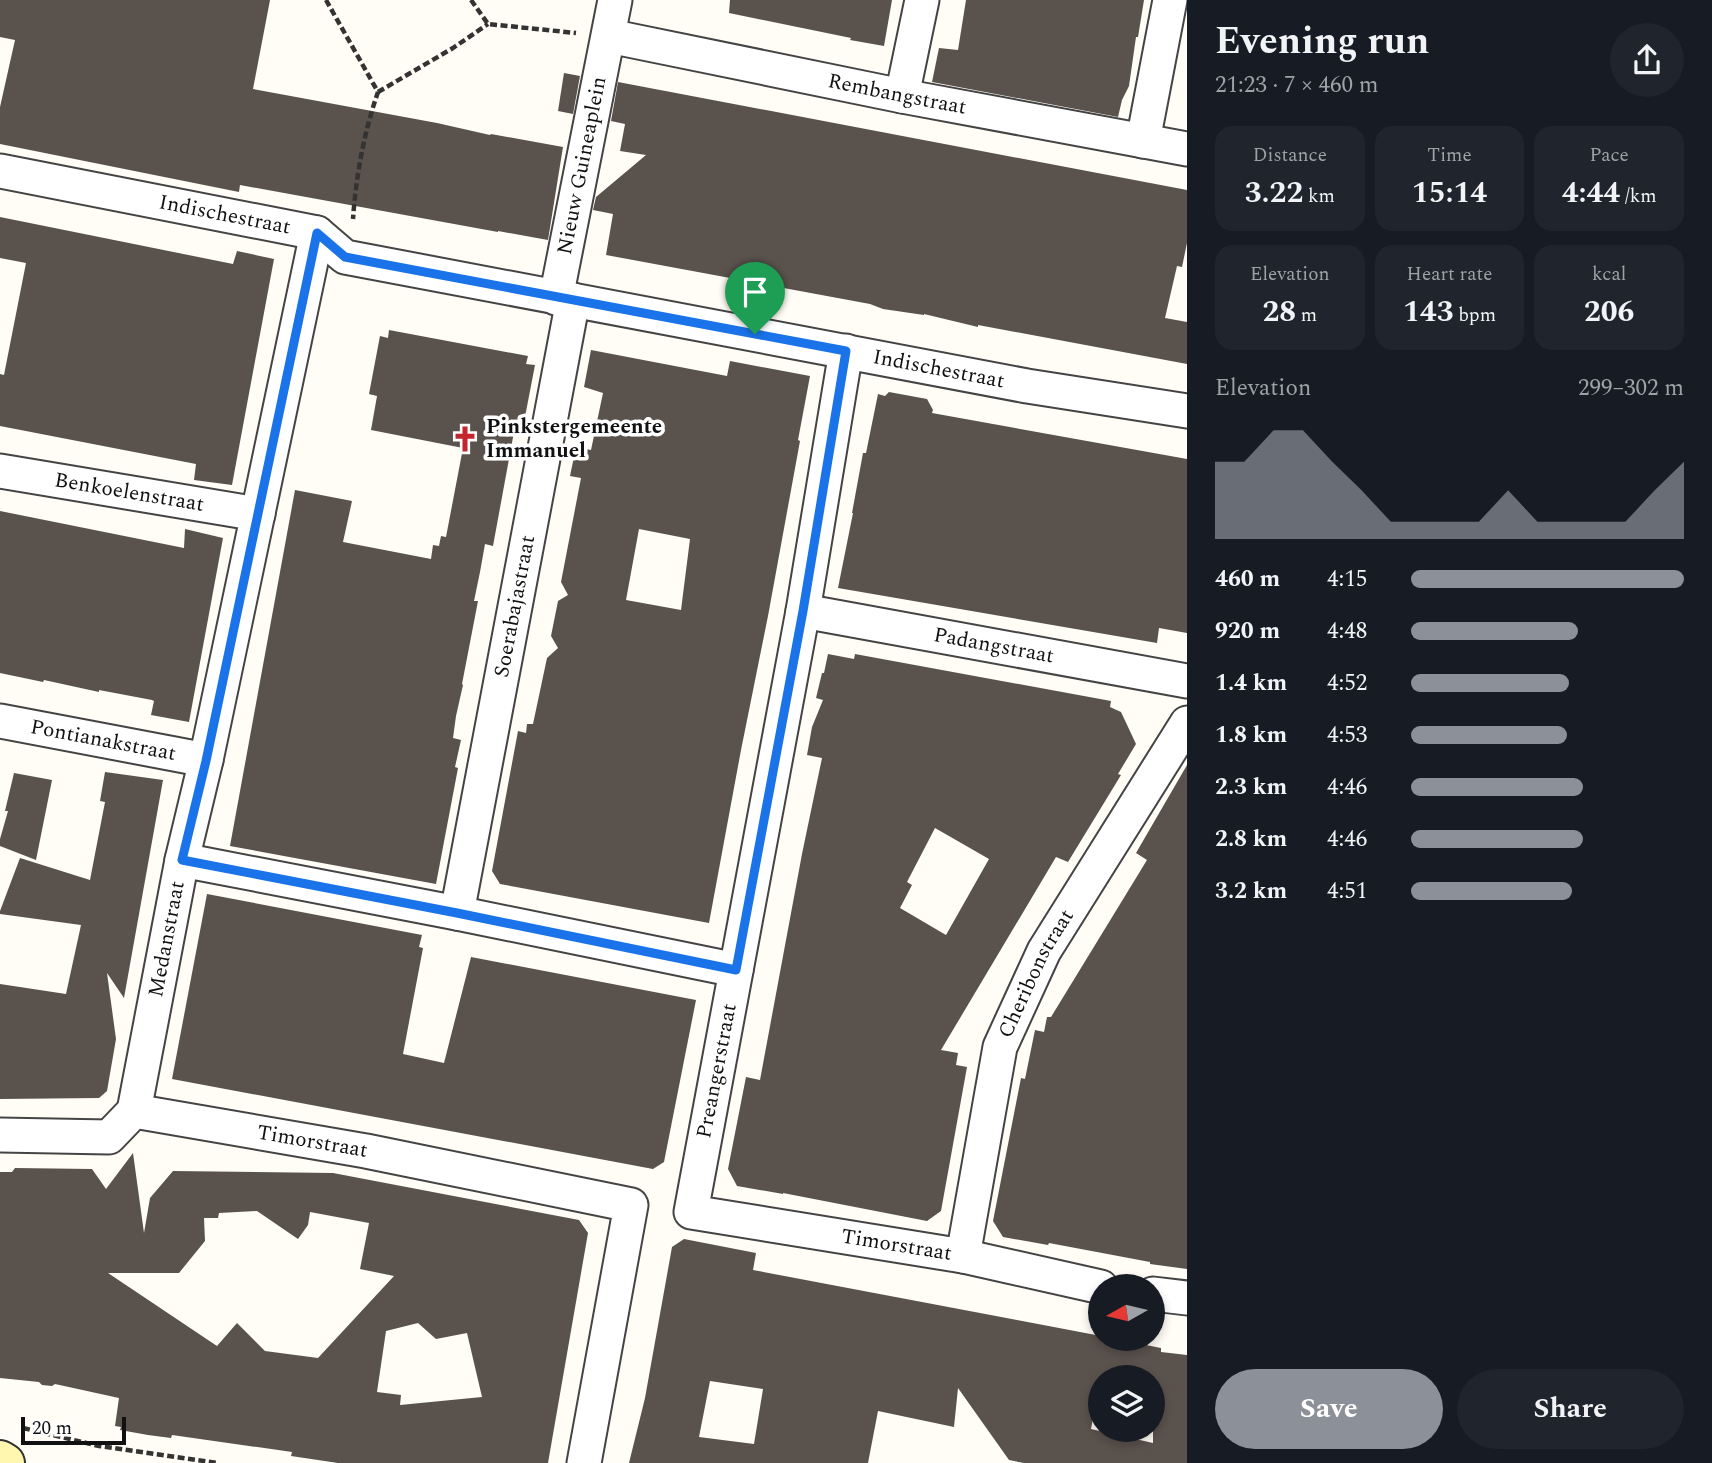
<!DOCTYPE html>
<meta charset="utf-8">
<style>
:root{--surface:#171b24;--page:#20242c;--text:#f1f3f6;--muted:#9ea1a6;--accent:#8c9099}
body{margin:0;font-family:Spectral,serif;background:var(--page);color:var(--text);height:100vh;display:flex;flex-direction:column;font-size:26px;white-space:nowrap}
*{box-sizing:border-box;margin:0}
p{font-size:23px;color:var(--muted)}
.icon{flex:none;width:38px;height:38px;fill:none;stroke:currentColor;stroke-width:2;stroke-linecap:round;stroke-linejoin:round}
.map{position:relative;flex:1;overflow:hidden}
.drawer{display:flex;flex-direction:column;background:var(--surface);width:525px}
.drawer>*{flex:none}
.needle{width:46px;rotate:262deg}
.tools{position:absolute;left:1088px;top:1274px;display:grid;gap:14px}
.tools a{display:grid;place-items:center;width:77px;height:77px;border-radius:50%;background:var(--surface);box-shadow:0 4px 10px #0003;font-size:35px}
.scale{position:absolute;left:21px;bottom:18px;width:105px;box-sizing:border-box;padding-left:7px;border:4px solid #111;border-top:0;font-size:19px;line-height:24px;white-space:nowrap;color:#111;-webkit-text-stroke:5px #fff;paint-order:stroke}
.pin{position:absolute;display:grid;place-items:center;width:60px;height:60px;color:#fff;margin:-72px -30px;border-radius:50% 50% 50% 0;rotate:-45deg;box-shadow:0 0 7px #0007}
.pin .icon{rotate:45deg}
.round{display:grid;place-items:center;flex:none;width:74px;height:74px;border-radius:37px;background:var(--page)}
.summary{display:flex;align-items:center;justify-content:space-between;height:119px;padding:0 28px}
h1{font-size:38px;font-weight:700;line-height:52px}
.figures{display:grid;grid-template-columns:repeat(3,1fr);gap:10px;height:119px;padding:7px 28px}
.figures div{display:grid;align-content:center;border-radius:18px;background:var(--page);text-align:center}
.figures b{font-size:30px;font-weight:700}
.figures small{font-size:19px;font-weight:400}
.figures p{font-size:19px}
.chart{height:196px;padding:14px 28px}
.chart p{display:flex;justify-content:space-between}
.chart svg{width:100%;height:126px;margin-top:7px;fill:var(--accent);opacity:.7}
.cta{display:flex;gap:14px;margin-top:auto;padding:14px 28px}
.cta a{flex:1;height:80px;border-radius:42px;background:var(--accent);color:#fff;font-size:28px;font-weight:700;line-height:80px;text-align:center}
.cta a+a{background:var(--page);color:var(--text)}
ul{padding:0 28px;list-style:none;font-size:23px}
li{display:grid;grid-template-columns:112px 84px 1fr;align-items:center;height:52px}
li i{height:18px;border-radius:9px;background:var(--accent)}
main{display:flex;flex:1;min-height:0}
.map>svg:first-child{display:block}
.building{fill:#5a524d;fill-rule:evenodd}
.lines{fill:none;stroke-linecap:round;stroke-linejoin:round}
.street-casing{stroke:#444;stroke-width:37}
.secondary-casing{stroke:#333;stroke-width:42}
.path{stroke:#333;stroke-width:4.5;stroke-dasharray:7 3.5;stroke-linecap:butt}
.street{stroke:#fff;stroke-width:33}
.secondary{stroke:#fff6b0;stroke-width:38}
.route-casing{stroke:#fff;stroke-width:14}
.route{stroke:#1a73e8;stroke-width:9}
.labels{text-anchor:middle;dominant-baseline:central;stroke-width:7;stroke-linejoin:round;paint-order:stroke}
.street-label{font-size:21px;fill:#111;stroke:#fff}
.poi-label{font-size:21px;font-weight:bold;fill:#111;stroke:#fff;text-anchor:start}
</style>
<main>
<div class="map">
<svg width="1187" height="1463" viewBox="0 0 1187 1463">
<rect width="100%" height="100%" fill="#fffdf5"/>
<!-- building -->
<g class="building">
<path d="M0,0H270L253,89L437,123L490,135L491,134L563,147L548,240L498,231V232L240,185L239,192L0,144V107L15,40L0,37Z"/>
<path d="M730,0H892L884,46L850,40L851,38L729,13Z"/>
<path d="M966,0H1144L1138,37H1136L1129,86L1122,100L1118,117L932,82L939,48L958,50Z"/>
<path d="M564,73L580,76L573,114L558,111Z"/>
<path d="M618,82L1187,190V243L1182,267L1177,266L1165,318L1187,322V364L978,325V327L924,314V315L883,309L870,304L606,255L613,214L593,210L596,197L646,155L620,151L625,124L611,121Z"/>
<path d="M0,217L233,264L237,251L274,259L232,485L194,480L196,464L0,426V374L4,375L26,263L0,258Z"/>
<path d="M389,330L528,356L526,364L535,365L524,422L516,421L493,546L485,544L480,572L474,601H478L462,684L463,685L456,716L453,738L461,740L455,767L458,768L436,884L230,846L295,490L352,501L343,542L431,559L433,545L439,546L441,536L446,537L463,448L371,430L377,396L369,394L380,336L388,338Z"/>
<path d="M591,350L727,376L730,361L810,376L798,440L800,441L768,616L741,750L709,923L500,884L492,871L518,731L526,733L527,724H533L547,658L558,648L551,636L558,601L568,595L561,582L581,478L570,476L576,447L591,450L603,393L584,387ZM639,529L690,539L681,610L626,600Z"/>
<path d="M889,392L927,399L933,410L932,413L1187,459V633L1159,628L1157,643L838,588L853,513H852L863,453H866L878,394L885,396Z"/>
<path d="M0,511L184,548L185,529L223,538L189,722L151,715L154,701L152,700L99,690V692L44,680L43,682L0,673Z"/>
<path d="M828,654L854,659L855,654L1111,701L1110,707L1121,712L1136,744L1118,774L1121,775L1068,862L1056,857L941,1050L958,1053L956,1065L967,1067L941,1211L927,1221L783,1193V1194L737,1186L728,1169L746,1077L760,1080L802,854L822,758L807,755L812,727L823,700L816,698L822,673H824ZM935,828L989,859L946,935L900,908L912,885L907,882Z"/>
<path d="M1187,765V1269L1150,1264V1262L1049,1243L1048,1245L1003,1237L993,1221L1021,1078L1025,1079L1035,1030L1044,1032L1047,1017H1051L1147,860L1136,853Z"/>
<path d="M105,772L163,780L124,998L107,973L116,1039L107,1091L99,1098L0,1099V984L66,994L81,925L0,914V911L20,858L90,880L105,802L100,801Z"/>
<path d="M14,773L52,780L36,860L0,846V839L8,811H5Z"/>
<path d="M207,894L422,935L419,947L423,948L403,1054L444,1063L471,957L696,1000L664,1162L653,1169L172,1079Z"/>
<path d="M133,1153L144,1233L150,1198L173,1171L333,1173L579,1220L588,1233L548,1463H338L291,1456L292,1452L172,1435L171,1438L148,1435L120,1430L121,1427L115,1426L119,1398L55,1384L52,1386L42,1385L39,1382L0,1378V1172H12L15,1168L92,1169L106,1189ZM257,1211L298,1239L308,1225L310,1212L369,1223L360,1269L394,1276L318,1358L265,1351L237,1323L217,1346L108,1273H179L205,1241L204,1218H218L219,1213ZM418,1323L436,1339L467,1333L482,1397L400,1405L401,1395L377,1392L386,1331Z"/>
<path d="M684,1239L756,1253L753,1270L1017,1320L1101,1336V1339H1116L1161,1348V1352L1187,1355V1463H1024L1009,1460L958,1388L954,1427L878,1411L868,1463H629L645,1398L672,1247ZM1101,1377H1153V1443L1091,1429ZM710,1381L763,1389L754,1444L699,1437Z"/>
</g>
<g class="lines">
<!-- street casing -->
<g class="street-casing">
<g id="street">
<path id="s1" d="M609,36L902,96L1187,149"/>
<path d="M902,96L922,0"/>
<path d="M1143,141L1170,0"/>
<path id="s2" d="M0,171L317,233L345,257L1027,386L1187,411"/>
<path id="s3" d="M556,298L615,0"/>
<path id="s4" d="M846,351L803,611L691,1212L963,1256L1101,1287"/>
<path id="s5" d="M0,471L258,514"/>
<path id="s6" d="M803,611L1187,681"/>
<path id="s7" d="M0,721L206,760"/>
<path d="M182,860L457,913L736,970"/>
<path id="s8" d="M457,913L573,300"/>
<path id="s9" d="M134,1111L182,860L206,760L317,233"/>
<path id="s10" d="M0,1135L109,1137L134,1111L366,1151L631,1205L584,1463"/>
<path id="s11" d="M963,1256L1000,1047L1044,951L1187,723"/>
<path d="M1153,1294L1187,1298"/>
</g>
</g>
<!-- secondary casing -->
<g class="secondary-casing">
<path id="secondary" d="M0,1460L5,1463"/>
</g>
<!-- path -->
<g class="path">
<path d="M326,0L378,92C364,132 356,176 353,219"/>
<path d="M471,0L488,24L576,33"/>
<path d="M378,92L453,48L488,24"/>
<path d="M23,1428L99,1446L218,1463"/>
</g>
<!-- street -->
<use href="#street" class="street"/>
<!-- secondary -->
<use href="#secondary" class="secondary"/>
</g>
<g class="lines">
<!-- route casing -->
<g class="route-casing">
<path id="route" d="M317,233L345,257L846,351L803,611L736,970L457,913L182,860L206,761Z"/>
</g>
<!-- route -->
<use href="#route" class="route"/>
</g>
<!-- icons -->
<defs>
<g id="church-bare" transform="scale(2.1)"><path d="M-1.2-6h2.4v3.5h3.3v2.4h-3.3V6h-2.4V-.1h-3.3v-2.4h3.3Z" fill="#c4262e" stroke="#fff" stroke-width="2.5" paint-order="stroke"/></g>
</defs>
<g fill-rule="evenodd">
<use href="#church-bare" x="465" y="439"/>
</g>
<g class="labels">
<!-- street labels -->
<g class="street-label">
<text stroke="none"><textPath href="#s1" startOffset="294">Rembangstraat</textPath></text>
<text stroke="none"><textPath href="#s3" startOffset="135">Nieuw Guineaplein</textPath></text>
<text stroke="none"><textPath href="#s2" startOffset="229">Indischestraat</textPath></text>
<text stroke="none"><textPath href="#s2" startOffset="964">Indischestraat</textPath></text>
<text stroke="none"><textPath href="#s5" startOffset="131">Benkoelenstraat</textPath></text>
<text stroke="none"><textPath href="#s8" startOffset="312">Soerabajastraat</textPath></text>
<text stroke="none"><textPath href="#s6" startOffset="194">Padangstraat</textPath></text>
<text stroke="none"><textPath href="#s7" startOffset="105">Pontianakstraat</textPath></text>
<text stroke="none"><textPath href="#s9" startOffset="175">Medanstraat</textPath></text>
<text stroke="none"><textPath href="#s11" startOffset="294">Cheribonstraat</textPath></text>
<text transform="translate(717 1071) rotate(-79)">Preangerstraat</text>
<text stroke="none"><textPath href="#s10" startOffset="326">Timorstraat</textPath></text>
<text stroke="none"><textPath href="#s4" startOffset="1083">Timorstraat</textPath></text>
</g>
<!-- poi labels -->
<g class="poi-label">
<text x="486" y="427">Pinkstergemeente<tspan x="486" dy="24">Immanuel</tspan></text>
</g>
</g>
</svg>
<div class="tools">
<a><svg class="needle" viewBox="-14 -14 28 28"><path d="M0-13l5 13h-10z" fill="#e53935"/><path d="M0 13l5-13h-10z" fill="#9ea1a6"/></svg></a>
<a><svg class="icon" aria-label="layers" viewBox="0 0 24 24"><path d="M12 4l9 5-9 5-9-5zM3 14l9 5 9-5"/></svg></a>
</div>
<div class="scale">20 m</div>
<div class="pin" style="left:755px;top:334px;background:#1e9e55"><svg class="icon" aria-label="arrive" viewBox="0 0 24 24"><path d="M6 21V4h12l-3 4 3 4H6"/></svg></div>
</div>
<section class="drawer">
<div class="summary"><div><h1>Evening run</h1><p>21:23 · 7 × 460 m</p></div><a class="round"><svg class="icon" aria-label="share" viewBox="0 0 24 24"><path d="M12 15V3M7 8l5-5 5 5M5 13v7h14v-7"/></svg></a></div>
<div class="figures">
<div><p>Distance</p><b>3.22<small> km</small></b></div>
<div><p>Time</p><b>15:14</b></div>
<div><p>Pace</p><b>4:44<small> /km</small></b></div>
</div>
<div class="figures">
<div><p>Elevation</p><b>28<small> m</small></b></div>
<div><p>Heart rate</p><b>143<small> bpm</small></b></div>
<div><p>kcal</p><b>206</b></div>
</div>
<div class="chart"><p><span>Elevation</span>299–302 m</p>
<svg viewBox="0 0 160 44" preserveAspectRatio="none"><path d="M0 44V17L10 17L20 6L30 6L40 17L50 27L60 38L70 38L80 38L90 38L100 27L110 38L120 38L130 38L140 38L150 27L160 17V44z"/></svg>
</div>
<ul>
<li><b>460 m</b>4:15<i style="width:100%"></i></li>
<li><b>920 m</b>4:48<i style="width:61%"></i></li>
<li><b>1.4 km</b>4:52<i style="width:58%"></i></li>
<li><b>1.8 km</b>4:53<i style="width:57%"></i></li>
<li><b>2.3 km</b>4:46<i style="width:63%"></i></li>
<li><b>2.8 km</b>4:46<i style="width:63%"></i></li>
<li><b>3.2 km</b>4:51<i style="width:59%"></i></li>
</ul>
<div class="cta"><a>Save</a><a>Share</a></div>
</section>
</main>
